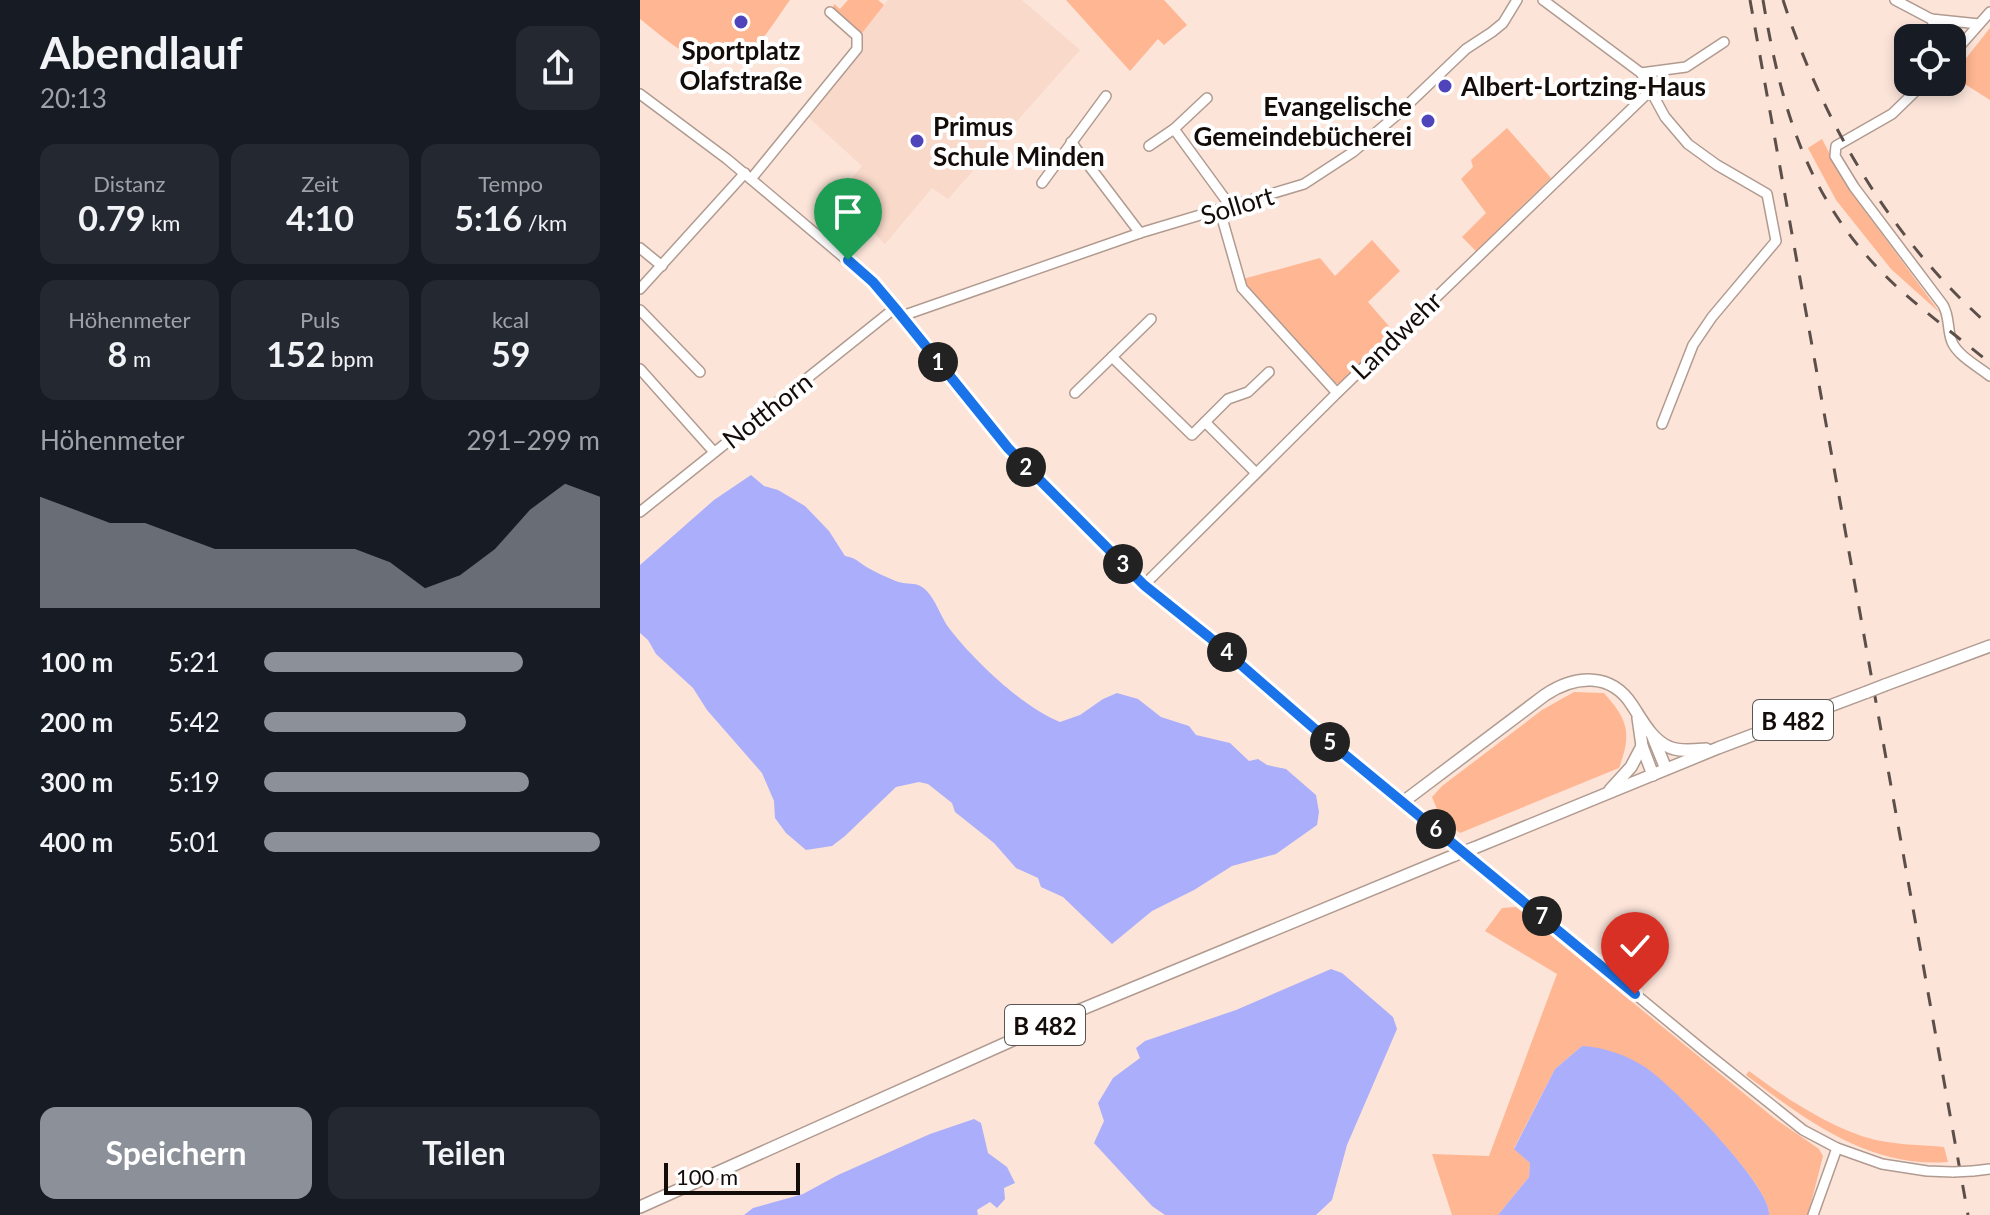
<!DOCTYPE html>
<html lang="de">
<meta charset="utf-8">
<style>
:root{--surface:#171b24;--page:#242831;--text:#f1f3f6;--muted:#9ea1a6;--accent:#8c9099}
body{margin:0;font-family:Lato,sans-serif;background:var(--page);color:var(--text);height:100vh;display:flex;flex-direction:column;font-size:30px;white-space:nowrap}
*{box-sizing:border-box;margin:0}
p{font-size:26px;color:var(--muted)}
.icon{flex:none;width:44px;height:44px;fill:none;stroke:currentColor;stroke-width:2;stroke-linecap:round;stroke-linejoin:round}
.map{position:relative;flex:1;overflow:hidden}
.sheet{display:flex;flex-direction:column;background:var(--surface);width:640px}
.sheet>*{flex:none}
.fabs{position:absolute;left:1254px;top:24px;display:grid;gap:16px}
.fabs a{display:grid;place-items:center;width:72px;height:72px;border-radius:16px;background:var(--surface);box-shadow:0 4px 12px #0003;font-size:40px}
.scale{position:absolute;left:24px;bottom:20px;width:136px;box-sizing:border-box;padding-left:8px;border:4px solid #140c09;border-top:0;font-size:22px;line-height:28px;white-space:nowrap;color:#140c09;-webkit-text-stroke:6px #fff;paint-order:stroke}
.pin{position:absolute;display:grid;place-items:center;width:68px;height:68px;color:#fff;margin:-82px -34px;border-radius:50% 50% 50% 0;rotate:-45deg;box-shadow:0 0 8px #0007}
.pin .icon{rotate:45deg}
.km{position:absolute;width:40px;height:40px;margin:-20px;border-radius:50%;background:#222;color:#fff;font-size:22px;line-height:40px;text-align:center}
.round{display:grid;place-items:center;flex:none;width:84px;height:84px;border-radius:16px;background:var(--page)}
.headline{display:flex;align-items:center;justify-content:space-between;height:136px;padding:0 40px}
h1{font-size:44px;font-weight:700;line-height:60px}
.metrics{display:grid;grid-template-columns:repeat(3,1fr);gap:12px;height:136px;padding:8px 40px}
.metrics div{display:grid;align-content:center;border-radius:16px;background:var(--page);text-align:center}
.metrics b{font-size:34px;font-weight:700}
.metrics small{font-size:22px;font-weight:400}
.metrics p{font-size:22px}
.chart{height:224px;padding:16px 40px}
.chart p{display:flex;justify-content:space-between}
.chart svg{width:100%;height:144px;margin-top:8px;fill:var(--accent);opacity:.7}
.cta{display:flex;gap:16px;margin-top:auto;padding:16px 40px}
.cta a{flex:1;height:92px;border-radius:16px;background:var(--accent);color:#fff;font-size:32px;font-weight:700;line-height:92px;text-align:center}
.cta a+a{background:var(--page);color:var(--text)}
ul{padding:0 40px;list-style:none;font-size:26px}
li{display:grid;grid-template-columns:128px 96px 1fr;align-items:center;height:60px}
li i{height:20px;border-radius:10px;background:var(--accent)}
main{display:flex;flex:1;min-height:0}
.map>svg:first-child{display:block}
.built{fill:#f9d9ca}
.green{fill:#ffb692}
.water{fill:#abaefa}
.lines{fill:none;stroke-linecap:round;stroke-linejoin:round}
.minor-casing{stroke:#b19b90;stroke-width:12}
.major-casing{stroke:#b19b90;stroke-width:14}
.minor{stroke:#fff;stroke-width:9}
.major{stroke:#fff;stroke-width:11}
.rail{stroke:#5c4f4a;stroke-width:3;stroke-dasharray:14 14;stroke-linecap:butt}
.minor-bridge-casing{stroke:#b19b90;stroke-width:12;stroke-linecap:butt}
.major-bridge-casing{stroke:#b19b90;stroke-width:14;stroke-linecap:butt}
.minor-bridge{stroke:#fff;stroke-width:9}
.major-bridge{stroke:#fff;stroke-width:11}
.route-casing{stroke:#fff;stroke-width:16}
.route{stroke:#1a73e8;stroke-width:10}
.poi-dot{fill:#5044bb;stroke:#fff;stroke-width:3}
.labels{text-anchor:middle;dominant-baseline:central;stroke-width:8;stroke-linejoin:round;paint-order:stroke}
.shield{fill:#fff;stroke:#5a5553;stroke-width:2}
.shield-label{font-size:24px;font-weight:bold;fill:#140c09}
.poi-label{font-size:26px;font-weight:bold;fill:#140c09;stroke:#fff;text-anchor:start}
.street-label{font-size:26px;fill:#140c09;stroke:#fff}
</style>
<main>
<section class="sheet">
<div class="headline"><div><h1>Abendlauf</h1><p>20:13</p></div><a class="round"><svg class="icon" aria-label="share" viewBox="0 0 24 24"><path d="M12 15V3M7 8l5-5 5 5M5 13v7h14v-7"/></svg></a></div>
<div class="metrics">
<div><p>Distanz</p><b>0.79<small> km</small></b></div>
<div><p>Zeit</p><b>4:10</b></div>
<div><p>Tempo</p><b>5:16<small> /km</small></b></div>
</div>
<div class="metrics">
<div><p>Höhenmeter</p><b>8<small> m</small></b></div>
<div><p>Puls</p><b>152<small> bpm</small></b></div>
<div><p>kcal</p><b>59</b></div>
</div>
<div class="chart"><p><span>Höhenmeter</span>291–299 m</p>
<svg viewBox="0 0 160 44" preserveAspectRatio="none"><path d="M0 44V10L10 14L20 18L30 18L40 22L50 26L60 26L70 26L80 26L90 26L100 30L110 38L120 34L130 26L140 14L150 6L160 10V44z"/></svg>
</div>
<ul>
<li><b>100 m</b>5:21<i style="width:77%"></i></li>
<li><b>200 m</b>5:42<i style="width:60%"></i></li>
<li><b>300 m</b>5:19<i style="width:79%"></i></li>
<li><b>400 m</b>5:01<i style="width:100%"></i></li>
</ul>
<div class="cta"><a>Speichern</a><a>Teilen</a></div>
</section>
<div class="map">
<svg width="1350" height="1215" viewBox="0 0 1350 1215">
<rect width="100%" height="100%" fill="#fce4d9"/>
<!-- built -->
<path class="built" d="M248,0H382L440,50L308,199L292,188L245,244L197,197L222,166L166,115L223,46L221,34Z"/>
<!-- green -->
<g class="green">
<path d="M0,0H150C138,16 126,38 111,50C71,84 31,43 0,19Z"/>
<path d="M208,0H238L244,5L222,33L193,8L194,4L200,9Z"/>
<path d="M426,0H524L547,25L524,45L518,39L490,71Z"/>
<path d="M1350,28V100L1312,76Z"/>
<path d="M867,128L911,178L836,251L822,237L846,213L821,179L833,167L831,160Z"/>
<path d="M1182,139L1206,185L1300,313L1251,269L1196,200L1168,148Z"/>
<path d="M732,240L760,271L728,302L754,332L700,384L692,383L608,289L603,279L680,258L695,276Z"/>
<path d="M934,692L964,693C988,720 992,733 979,768L820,833L801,819L792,797L802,786L902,710Z"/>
<path d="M876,907L1134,1118L1179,1149L1183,1156L1168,1215H1129C1133,1188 1032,1086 1007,1069C990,1057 962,1052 942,1046L915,1069L874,1148L890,1163L889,1177L858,1215H812L792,1154L849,1156L917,974L845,931L862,908Z"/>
<path d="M1109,1071C1145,1098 1198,1133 1241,1141C1262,1145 1283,1145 1304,1147L1308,1162C1228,1168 1166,1120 1106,1075Z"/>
</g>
<!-- water -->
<g class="water">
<path d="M111,475L124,486L138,490L165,506L189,531L205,556C218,558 221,565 232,570C235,572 257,582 259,582C267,585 275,582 282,587C295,596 300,616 309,628C333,660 384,708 420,722L440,715L463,699L477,693L498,699L521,717L549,726L556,735L590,743L609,761L618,759L627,765L646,769L676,795L679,812L677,825L636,854L592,866L554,890L512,911L472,944L423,897L401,887L398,878L376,868L354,843L315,812L312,803L288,784L279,782L256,787L205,836L192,846L166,850L146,833L135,818L134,801L122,773L67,710L53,688L16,654L8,640L0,633V565L74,500Z"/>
<path d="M691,969L702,973L753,1017L757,1029L707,1145L692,1200L676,1215H525L512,1206L454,1143L464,1121L458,1103L473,1078L500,1058L496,1048L505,1041L596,1010Z"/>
<path d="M942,1046C964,1047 986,1055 1005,1067C1030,1083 1133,1188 1129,1215H858L889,1177L890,1163L874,1149L915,1069Z"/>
<path d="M334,1119L341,1123L348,1153L367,1167L375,1183L364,1188L365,1199L357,1208L350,1202L337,1210L338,1215H104L113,1208L163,1194L198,1175L290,1134Z"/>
</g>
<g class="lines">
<!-- minor casing -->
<g class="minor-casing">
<g id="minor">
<path d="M903,0L1001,73L1025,117L1048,144L1077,165L1127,194L1136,241L1072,317L1053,345L1022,424"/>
<path d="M1255,0L1291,19L1302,38"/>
<path d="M1291,19L1339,24"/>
<path d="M1312,55L1350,12"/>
<path d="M1001,73L1046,67L1084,42"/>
<path d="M1285,82L1252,114L1196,146L1195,156L1214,187L1303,305C1310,317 1307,330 1312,342C1318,356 1339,367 1350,376"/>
<path d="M0,94L87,159L233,282L368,448L504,585L569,637L692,744L1063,1050L1163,1130L1197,1148L1242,1164L1287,1171L1313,1172"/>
<path d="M534,129L591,207"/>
<path d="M431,142L500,233"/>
<path d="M509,146L534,129L567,98"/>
<path d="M111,179L217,49V36L190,12"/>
<path d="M402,183L466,96"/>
<path d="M580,211L602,288L697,393"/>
<path d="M0,248L22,266"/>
<path d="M0,289L105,173"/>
<path d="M0,310L60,372"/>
<path d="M262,316L500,233L664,184L713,152L758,114L826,49L852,32L863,23L877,0"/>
<path d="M472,357L552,435L565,422L616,473"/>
<path d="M0,369L74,452"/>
<path d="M435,393L511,319"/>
<path d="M565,422L588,399L608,392L629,372"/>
<path d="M0,512L255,308"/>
<path d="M504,585L697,393L1012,89"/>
<path d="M1333,1171L1350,1169"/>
<path d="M1173,1215L1197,1148"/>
</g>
</g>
<!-- major casing -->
<g class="major-casing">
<g id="major">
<path d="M1245,685L1350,646"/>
<path d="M998,718L1002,746L1013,775"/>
<path d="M1013,737L1026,769"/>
<path d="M970,790L991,767L1002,746"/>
<path d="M763,802L905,695C935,675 971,672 992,705C1002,720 1012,740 1029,747C1039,752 1054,750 1066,749"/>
<path d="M834,848L1078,748L1227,692"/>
<path d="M0,1207L440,1010L815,855"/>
</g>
</g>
<!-- minor -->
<use href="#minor" class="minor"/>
<!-- major -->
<use href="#major" class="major"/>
<!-- rail -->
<g class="rail">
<path d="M1110,0L1328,1215"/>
<path d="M1123,0C1142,113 1169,205 1256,286C1286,313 1319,338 1350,363"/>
<path d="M1143,0C1183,123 1252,241 1350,326"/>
</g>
<!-- minor-bridge casing -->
<g class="minor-bridge-casing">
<path id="minor-bridge" d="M1313,1172L1333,1171"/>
</g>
<!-- major-bridge casing -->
<g class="major-bridge-casing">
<g id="major-bridge">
<path d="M1227,692L1245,685"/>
<path d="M815,855L834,848"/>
</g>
</g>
<!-- minor-bridge -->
<use href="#minor-bridge" class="minor-bridge"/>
<!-- major-bridge -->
<use href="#major-bridge" class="major-bridge"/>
</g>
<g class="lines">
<!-- route casing -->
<g class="route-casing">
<path id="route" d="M208,260L233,282L255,308L368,448L504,585L569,637L692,744L995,994"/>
</g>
<!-- route -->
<use href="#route" class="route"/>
</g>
<!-- markers -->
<g class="poi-dot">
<circle cx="101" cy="22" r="8"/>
<circle cx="805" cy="86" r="8"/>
<circle cx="788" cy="121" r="8"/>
<circle cx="277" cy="141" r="8"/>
</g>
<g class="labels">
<!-- shield labels -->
<g class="shield">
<rect x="1113" y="700" width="80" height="40" rx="6"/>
<rect x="365" y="1005" width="80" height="40" rx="6"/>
</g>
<g class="shield-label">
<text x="1153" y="720">B 482</text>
<text x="405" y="1025">B 482</text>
</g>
<!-- poi labels -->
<g class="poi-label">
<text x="101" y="50" text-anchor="middle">Sportplatz<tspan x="101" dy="30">Olafstraße</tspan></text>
<text x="821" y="86">Albert-Lortzing-Haus</text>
<text x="772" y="106" text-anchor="end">Evangelische<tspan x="772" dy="30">Gemeindebücherei</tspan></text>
<text x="293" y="126">Primus<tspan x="293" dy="30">Schule Minden</tspan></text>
</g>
<!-- street labels -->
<g class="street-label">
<text transform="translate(597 205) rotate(-17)">Sollort</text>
<text transform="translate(756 335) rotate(-44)">Landwehr</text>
<text transform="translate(127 410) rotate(-38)">Notthorn</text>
</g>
</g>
</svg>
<div class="fabs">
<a><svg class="icon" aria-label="locate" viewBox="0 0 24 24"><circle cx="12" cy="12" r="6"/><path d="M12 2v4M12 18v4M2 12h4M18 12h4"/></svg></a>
</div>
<div class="scale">100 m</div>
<div class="pin" style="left:208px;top:260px;background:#1e9e55"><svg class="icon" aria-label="arrive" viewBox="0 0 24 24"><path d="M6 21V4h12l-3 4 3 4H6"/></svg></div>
<div class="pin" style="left:995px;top:994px;background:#d93025"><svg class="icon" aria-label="check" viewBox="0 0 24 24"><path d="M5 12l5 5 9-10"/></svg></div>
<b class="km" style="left:298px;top:362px">1</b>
<b class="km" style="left:386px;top:467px">2</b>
<b class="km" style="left:483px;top:564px">3</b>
<b class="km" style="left:587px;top:652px">4</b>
<b class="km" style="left:690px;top:742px">5</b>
<b class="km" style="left:796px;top:829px">6</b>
<b class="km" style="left:902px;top:916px">7</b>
</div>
</main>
